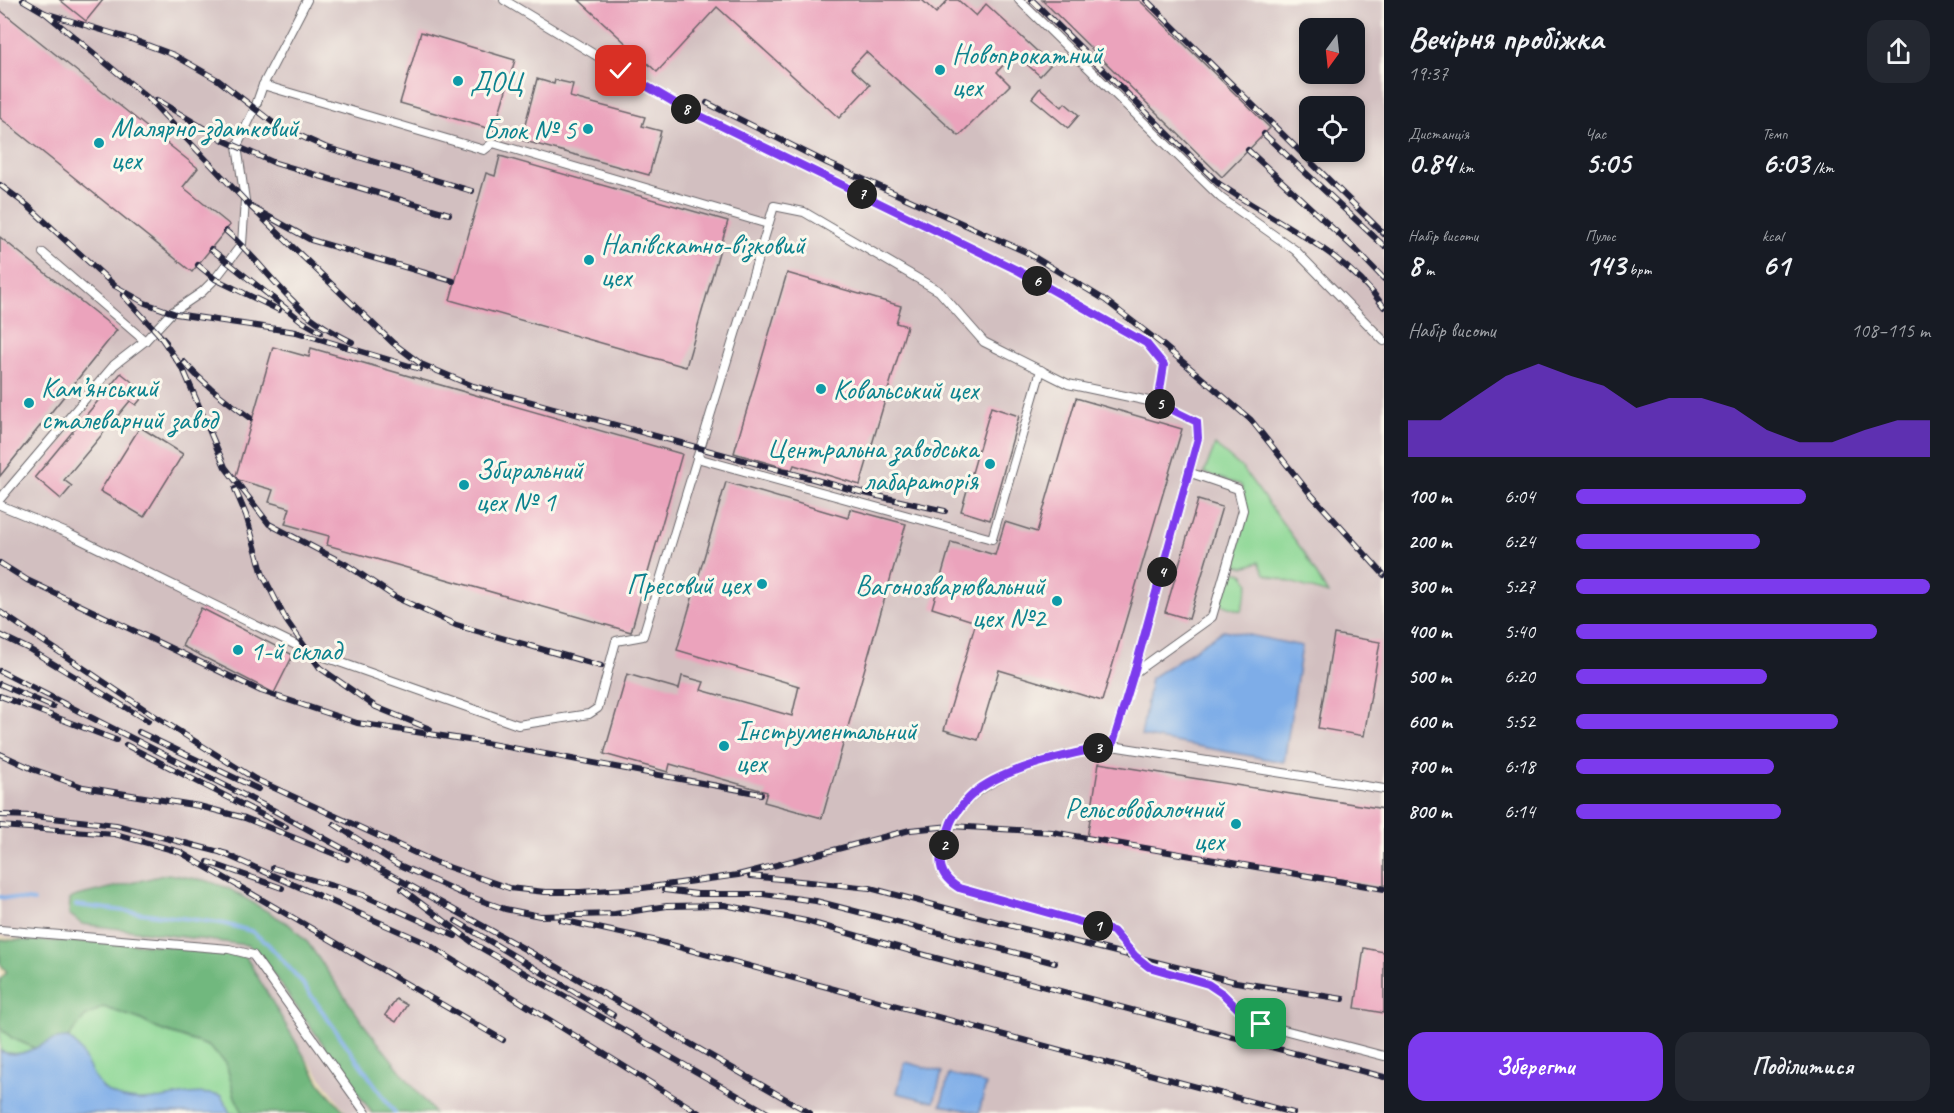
<!DOCTYPE html>
<html lang="uk">
<meta charset="utf-8">
<style>
:root{--surface:#171b24;--page:#242831;--text:#f1f3f6;--muted:#9ea1a6;--accent:#7c3aed}
body{margin:0;font-family:Caveat,sans-serif;background:var(--page);color:var(--text);height:100vh;display:flex;flex-direction:column;font-size:22px;white-space:nowrap}
*{box-sizing:border-box;margin:0}
p{font-size:20px;color:var(--muted)}
.icon{flex:none;width:33px;height:33px;fill:none;stroke:currentColor;stroke-width:2;stroke-linecap:round;stroke-linejoin:round}
.map{position:relative;flex:1;overflow:hidden}
.drawer{display:flex;flex-direction:column;background:var(--surface);width:570px}
.drawer>*{flex:none}
.needle{width:39px;rotate:195deg}
.controls{position:absolute;left:1299px;top:18px;display:grid;gap:12px}
.controls a{display:grid;place-items:center;width:66px;height:66px;border-radius:12px;background:var(--surface);box-shadow:0 3px 9px #0003;font-size:30px}
.pin{position:absolute;display:grid;place-items:center;width:51px;height:51px;color:#fff;margin:-26px;border-radius:12px;box-shadow:0 3px 9px #0006}
.km{position:absolute;width:30px;height:30px;margin:-15px;border-radius:50%;background:#222;color:#fff;font-size:16px;line-height:30px;text-align:center}
.round{display:grid;place-items:center;flex:none;width:63px;height:63px;border-radius:18px;background:var(--page)}
.overview{display:flex;align-items:center;justify-content:space-between;height:102px;padding:0 24px}
h1{font-size:33px;font-weight:600;line-height:45px}
.stats{display:grid;grid-template-columns:repeat(3,1fr);gap:9px;height:102px;padding:6px 24px}
.stats div{display:grid;align-content:center}
.stats b{font-size:30px;font-weight:600}
.stats small{font-size:16px;font-weight:400}
.stats p{font-size:16px}
.chart{height:168px;padding:12px 24px}
.chart p{display:flex;justify-content:space-between}
.chart svg{width:100%;height:108px;margin-top:6px;fill:var(--accent);opacity:.7}
.action{display:flex;gap:12px;margin-top:auto;padding:12px 24px}
.action a{flex:1;height:69px;border-radius:18px;background:var(--accent);color:#fff;font-size:24px;font-weight:600;line-height:69px;text-align:center}
.action a+a{background:var(--page);color:var(--text)}
ul{padding:0 24px;list-style:none;font-size:20px}
li{display:grid;grid-template-columns:96px 72px 1fr;align-items:center;height:45px}
li i{height:15px;border-radius:8px;background:var(--accent)}
main{display:flex;flex:1;min-height:0}
.map>svg:first-child{display:block}
.industrial{fill:#d2bfc0;fill-rule:evenodd}
.green{fill:#8cd794;stroke:#577c68;stroke-width:1.5}
.forest{fill:#71b87e;stroke:#4a6d5c;stroke-width:1.5}
.water{fill:#7eade8;stroke:#506892;stroke-width:1.5}
.lines{fill:none;stroke-linecap:round;stroke-linejoin:round}
.stream{stroke:#7eade8;stroke-width:4}
.building{fill:#eba3bc}
.lane-casing{stroke:#686468;stroke-width:10}
.lane{stroke:#fff;stroke-width:8}
.rail-casing{stroke:#22223b;stroke-width:6}
.rail{stroke:#fbf7ec;stroke-width:4;stroke-dasharray:11;stroke-linecap:butt}
.route-casing{stroke:#fff;stroke-width:12}
.route{stroke:#7c3aed;stroke-width:8}
.culture-dot{fill:#0f9aa8;stroke:#fbf7ec;stroke-width:2}
.labels{text-anchor:middle;dominant-baseline:central;stroke-width:6;stroke-linejoin:round;paint-order:stroke}
.culture-label{font-size:28px;fill:#0d838f;stroke:#fbf7ec;text-anchor:start}
</style>
<main>
<div class="map">
<svg width="1384" height="1113" viewBox="0 0 1384 1113">
<rect width="100%" height="100%" fill="#fbf7ec"/>
<filter id="ink" filterUnits="userSpaceOnUse"><feTurbulence type="fractalNoise" baseFrequency=".0167" numOctaves="2"/><feDisplacementMap in="SourceGraphic" scale="12" xChannelSelector="R" yChannelSelector="G"/><feConvolveMatrix kernelMatrix="1 2 1 2 8 2 1 2 1" color-interpolation-filters="sRGB"/></filter>
<filter id="wash" filterUnits="userSpaceOnUse"><feTurbulence type="fractalNoise" baseFrequency=".008" numOctaves="4" result="noise"/><feDisplacementMap in="SourceGraphic" scale="24" xChannelSelector="R" yChannelSelector="G"/><feGaussianBlur stdDeviation="1.35" result="paint"/><feColorMatrix in="noise" values="0 0 0 0 0 0 0 0 0 0 0 0 0 0 0 0 0 1.4 0 .05"/><feComposite in="paint" operator="in"/></filter>
<g filter="url(#wash)">
<rect width="100%" height="100%" fill="#ebdfbb"/>
<!-- industrial -->
<path class="industrial" d="M0,0H1384V1113H347L245,974L0,936ZM1310,28H1354V74H1310ZM1310,106H1354V152H1310Z"/>
<!-- green -->
<g class="green">
<path d="M1215,445L1243,469L1303,551L1328,594L1265,574L1259,562L1244,567L1233,564L1248,512L1241,485L1204,473Z"/>
<path d="M1230,570L1243,573L1249,583L1241,611L1220,604Z"/>
<path d="M103,1007L139,1019L158,1029L208,1046L226,1063L235,1097L243,1113H230L221,1096C205,1096 186,1094 170,1097C162,1099 155,1103 148,1103C130,1105 109,1095 97,1083C83,1068 86,1050 68,1038L85,1017Z"/>
<path d="M0,1028L12,1038L37,1049C25,1053 12,1056 0,1051Z"/>
</g>
<!-- forest -->
<g class="forest">
<path d="M168,874L208,881L228,888L290,925L308,943L365,1026L434,1113H372L259,954L247,945L82,924L69,914L70,899L77,896Z"/>
<path d="M0,940C82,942 166,941 246,957L321,1085L346,1113H243L235,1097L226,1063L208,1046L158,1029L139,1019L103,1007L85,1017L68,1038L53,1040L37,1049L12,1038L0,1028V979L7,972L0,964Z"/>
</g>
<!-- water -->
<g class="water">
<path d="M1224,630L1302,646L1284,762L1141,736L1151,678Z"/>
<path d="M68,1038C87,1050 88,1078 108,1092C146,1113 182,1085 221,1096L230,1113H0V1051C20,1060 35,1047 53,1040C57,1039 63,1038 68,1038Z"/>
<path d="M905,1062L942,1072L934,1102L897,1093Z"/>
<path d="M949,1074L986,1084L979,1113L941,1105Z"/>
</g>
<g class="lines">
<!-- stream -->
<g class="stream">
<path d="M0,897L34,901"/>
<path d="M76,905L221,923L251,931L268,944L300,980L395,1113"/>
</g>
</g>
<g id="blocks">
<!-- building -->
<g class="building">
<path d="M60,0H103L86,21Z"/>
<path d="M579,0H922L936,13L948,0H958L976,16L986,4L1051,64L1040,76L1014,53L997,72L1010,85L959,136L866,52L851,68L870,85L839,118L717,7L657,72Z"/>
<path d="M1042,0H1139L1270,128L1222,177Z"/>
<path d="M0,10L198,168L183,187L230,225L192,272L0,118Z"/>
<path d="M421,32L515,60L494,130L400,103Z"/>
<path d="M537,79L554,84L555,80L573,84L570,97L645,117L642,126L661,131L649,175L521,140Z"/>
<path d="M1040,88L1062,107L1065,103L1079,115L1068,128L1032,98Z"/>
<path d="M500,156L728,221L686,367L450,300L486,173L495,176Z"/>
<path d="M0,237L117,330L0,476Z"/>
<path d="M787,273L901,306L896,323L907,326L860,485L794,465L792,470L734,453Z"/>
<path d="M273,347L309,357L311,348L682,454L631,632L327,545L329,536L285,524L290,508L269,502L273,490L235,479Z"/>
<path d="M121,373L146,393L136,405L130,401L64,480L72,486L61,499L35,477Z"/>
<path d="M1076,398L1182,429L1102,701L999,670L978,740L944,730L976,622L932,608L951,542L995,555L1005,522L1037,532Z"/>
<path d="M991,407L1019,416L990,520L961,511Z"/>
<path d="M140,427L183,454L144,517L100,491Z"/>
<path d="M726,482L848,518L850,509L906,524L822,818L764,802L767,792L670,764L668,772L604,754L627,674L679,689L682,676L704,682L701,690L792,716L799,686L677,650Z"/>
<path d="M1198,500L1222,507L1189,619L1165,612Z"/>
<path d="M201,608L293,655L274,693L182,646Z"/>
<path d="M1334,634L1380,642L1364,736L1318,728Z"/>
<path d="M1099,763L1384,809V886L1087,838Z"/>
<path d="M1364,948L1384,952V1013L1355,1008Z"/>
<path d="M396,999L407,1005L396,1022L385,1015Z"/>
</g>
</g>
</g>
<g filter="url(#ink)">
<use href="#blocks" fill-opacity="0" stroke="#686468" stroke-width="1.5"/>
<g class="lines">
<!-- lane casing -->
<g class="lane-casing">
<g id="lane">
<path d="M504,0L680,106L1017,270L1146,343L1164,365L1158,403L1196,421L1198,438L1134,673L1112,746C1061,755 986,770 954,815C949,822 947,836 944,845C936,864 942,878 959,888L1113,931L1135,956L1149,967L1208,984L1223,994L1243,1014L1261,1024L1384,1056"/>
<path d="M1019,0L1221,198L1295,250L1384,341"/>
<path d="M263,85L484,150L493,143L768,224"/>
<path d="M43,253L145,341"/>
<path d="M697,458L992,539L1041,370"/>
<path d="M0,499L114,365L145,341L171,313L202,292L215,279L242,244L245,200L237,146L255,108L263,85L307,0"/>
<path d="M0,505L67,533L308,651L518,725L589,714L598,708L616,641L643,636L774,206L804,212L939,291L984,342L1068,384L1158,403"/>
<path d="M1134,673L1212,617L1243,510L1238,489L1188,472"/>
<path d="M1112,746L1384,789"/>
<path d="M0,930L229,949L253,955L366,1113"/>
</g>
</g>
<!-- lane -->
<use href="#lane" class="lane"/>
<!-- rail casing -->
<g class="rail-casing">
<g id="rail">
<path d="M23,0L45,13L131,39L174,55L218,80L276,125L325,147L472,191"/>
<path d="M1032,0L1218,183C1274,222 1343,249 1384,307"/>
<path d="M1146,0L1384,234"/>
<path d="M45,13L147,97L251,207L311,240L453,281"/>
<path d="M157,100L225,141L275,163L449,214"/>
<path d="M707,103L827,163L1026,252L1105,300L1163,345L1251,420L1307,490L1384,575"/>
<path d="M1264,134L1384,246"/>
<path d="M1248,150L1356,250L1384,279"/>
<path d="M0,185L28,206L115,286L145,303L176,314L296,332L420,369"/>
<path d="M251,207L393,343L421,364L473,386L860,492L945,511"/>
<path d="M226,231C251,252 270,279 294,302C309,319 332,332 352,342"/>
<path d="M211,249L303,322L321,332"/>
<path d="M198,265L215,279L279,310"/>
<path d="M123,295L166,342"/>
<path d="M160,336L184,371L225,467L269,524L347,565L395,597L456,625L601,666"/>
<path d="M184,362C203,384 227,401 250,418"/>
<path d="M235,489L246,515L263,575L286,620L320,668L376,707L430,729"/>
<path d="M0,563L27,580L261,691L357,723L475,741L761,794"/>
<path d="M0,612L150,713L255,779L437,863L509,888L545,892H580L643,888L738,875L910,830L951,826L1052,832L1384,889"/>
<path d="M0,635L29,649L148,721"/>
<path d="M0,671L273,810L559,968L810,1113"/>
<path d="M0,684L53,707"/>
<path d="M0,696L116,740"/>
<path d="M139,732L258,789"/>
<path d="M126,745L286,827"/>
<path d="M0,754L35,770L83,787L199,806L245,818L347,859"/>
<path d="M0,815L34,816L116,825L227,854"/>
<path d="M334,824L397,864L463,894L505,909L540,916L615,914L667,906L724,905L806,921L932,957L1384,1077"/>
<path d="M0,826L115,834L180,852L503,1040"/>
<path d="M220,852L426,943L699,1113"/>
<path d="M208,862L282,888"/>
<path d="M273,868L363,895L455,936"/>
<path d="M750,876L870,888L1020,928L1236,982L1343,999"/>
<path d="M402,889L476,945L768,1113"/>
<path d="M664,890L697,894H763L816,901L1055,963"/>
<path d="M561,920L653,940L1293,1113"/>
<path d="M456,921L613,1015"/>
</g>
</g>
<!-- rail -->
<use href="#rail" class="rail"/>
</g>
</g>
<g class="lines" filter="url(#ink)">
<!-- route casing -->
<g class="route-casing">
<path id="route" d="M621,71L680,106L1017,270L1146,343L1164,365L1158,403L1197,422L1198,438L1134,673L1112,746C1075,752 1000,769 973,794C966,800 960,808 955,815C949,822 947,836 944,845C936,864 942,878 959,888L1113,931L1135,956L1149,967L1208,984L1223,994L1243,1014L1261,1024"/>
</g>
<!-- route -->
<use href="#route" class="route"/>
</g>
<!-- markers -->
<g class="culture-dot">
<circle cx="940" cy="70" r="6"/>
<circle cx="458" cy="81" r="6"/>
<circle cx="588" cy="129" r="6"/>
<circle cx="99" cy="143" r="6"/>
<circle cx="589" cy="260" r="6"/>
<circle cx="821" cy="389" r="6"/>
<circle cx="29" cy="403" r="6"/>
<circle cx="990" cy="464" r="6"/>
<circle cx="464" cy="485" r="6"/>
<circle cx="762" cy="584" r="6"/>
<circle cx="1057" cy="601" r="6"/>
<circle cx="238" cy="650" r="6"/>
<circle cx="724" cy="746" r="6"/>
<circle cx="1236" cy="824" r="6"/>
</g>
<g class="labels">
<!-- culture labels -->
<g class="culture-label">
<text x="952" y="54">Новопрокатний<tspan x="952" dy="32">цех</tspan></text>
<text x="470" y="81">ДОЦ</text>
<text x="111" y="127">Малярно-здатковий<tspan x="111" dy="32">цех</tspan></text>
<text x="576" y="129" text-anchor="end">Блок № 5</text>
<text x="601" y="244">Напівскатно-візковий<tspan x="601" dy="32">цех</tspan></text>
<text x="41" y="387">Кам’янський<tspan x="41" dy="32">сталеварний завод</tspan></text>
<text x="833" y="389">Ковальський цех</text>
<text x="978" y="448" text-anchor="end">Центральна заводська<tspan x="978" dy="32">лабараторія</tspan></text>
<text x="476" y="469">Збиральний<tspan x="476" dy="32">цех № 1</tspan></text>
<text x="750" y="584" text-anchor="end">Пресовий цех</text>
<text x="1045" y="585" text-anchor="end">Вагонозварювальний<tspan x="1045" dy="32">цех №2</tspan></text>
<text x="250" y="650">1-й склад</text>
<text x="736" y="730">Інструментальний<tspan x="736" dy="32">цех</tspan></text>
<text x="1224" y="808" text-anchor="end">Рельсовобалочний<tspan x="1224" dy="32">цех</tspan></text>
</g>
</g>
</svg>
<div class="controls">
<a><svg class="needle" viewBox="-14 -14 28 28"><path d="M0-13l5 13h-10z" fill="#e53935"/><path d="M0 13l5-13h-10z" fill="#9ea1a6"/></svg></a>
<a><svg class="icon" aria-label="locate" viewBox="0 0 24 24"><circle cx="12" cy="12" r="6"/><path d="M12 2v4M12 18v4M2 12h4M18 12h4"/></svg></a>
</div>
<div class="pin" style="left:1261px;top:1024px;background:#1e9e55"><svg class="icon" aria-label="arrive" viewBox="0 0 24 24"><path d="M6 21V4h12l-3 4 3 4H6"/></svg></div>
<div class="pin" style="left:621px;top:71px;background:#d93025"><svg class="icon" aria-label="check" viewBox="0 0 24 24"><path d="M5 12l5 5 9-10"/></svg></div>
<b class="km" style="left:1098px;top:926px">1</b>
<b class="km" style="left:944px;top:845px">2</b>
<b class="km" style="left:1098px;top:748px">3</b>
<b class="km" style="left:1162px;top:572px">4</b>
<b class="km" style="left:1160px;top:404px">5</b>
<b class="km" style="left:1037px;top:281px">6</b>
<b class="km" style="left:862px;top:194px">7</b>
<b class="km" style="left:686px;top:109px">8</b>
</div>
<section class="drawer">
<div class="overview"><div><h1>Вечірня пробіжка</h1><p>19:37</p></div><a class="round"><svg class="icon" aria-label="share" viewBox="0 0 24 24"><path d="M12 15V3M7 8l5-5 5 5M5 13v7h14v-7"/></svg></a></div>
<div class="stats">
<div><p>Дистанція</p><b>0.84<small> km</small></b></div>
<div><p>Час</p><b>5:05</b></div>
<div><p>Темп</p><b>6:03<small> /km</small></b></div>
</div>
<div class="stats">
<div><p>Набір висоти</p><b>8<small> m</small></b></div>
<div><p>Пульс</p><b>143<small> bpm</small></b></div>
<div><p>kcal</p><b>61</b></div>
</div>
<div class="chart"><p><span>Набір висоти</span>108–115 m</p>
<svg viewBox="0 0 160 44" preserveAspectRatio="none"><path d="M0 44V29L10 29L20 20L30 11L40 6L50 11L60 15L70 24L80 20L90 20L100 24L110 33L120 38L130 38L140 33L150 29L160 29V44z"/></svg>
</div>
<ul>
<li><b>100 m</b>6:04<i style="width:65%"></i></li>
<li><b>200 m</b>6:24<i style="width:52%"></i></li>
<li><b>300 m</b>5:27<i style="width:100%"></i></li>
<li><b>400 m</b>5:40<i style="width:85%"></i></li>
<li><b>500 m</b>6:20<i style="width:54%"></i></li>
<li><b>600 m</b>5:52<i style="width:74%"></i></li>
<li><b>700 m</b>6:18<i style="width:56%"></i></li>
<li><b>800 m</b>6:14<i style="width:58%"></i></li>
</ul>
<div class="action"><a>Зберегти</a><a>Поділитися</a></div>
</section>
</main>
